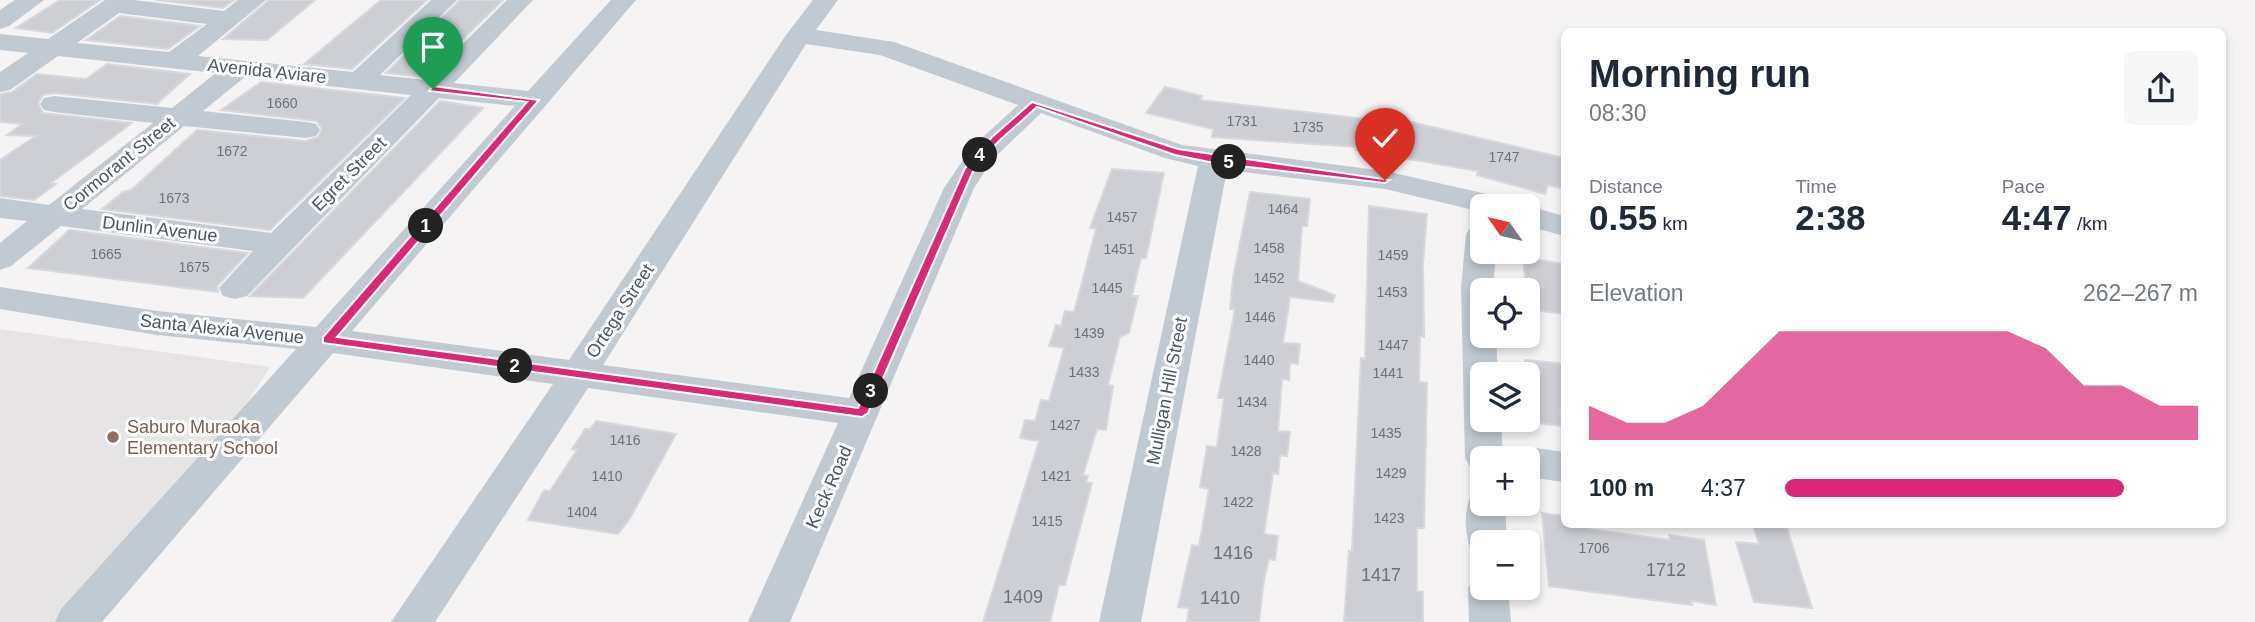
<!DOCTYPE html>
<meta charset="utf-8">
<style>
:root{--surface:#fff;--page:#f6f6f7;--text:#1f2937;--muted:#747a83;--accent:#db2777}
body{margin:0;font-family:Arial,sans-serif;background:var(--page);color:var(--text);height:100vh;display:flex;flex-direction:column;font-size:26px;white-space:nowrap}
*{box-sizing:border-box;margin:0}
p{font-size:23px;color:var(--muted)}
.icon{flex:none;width:38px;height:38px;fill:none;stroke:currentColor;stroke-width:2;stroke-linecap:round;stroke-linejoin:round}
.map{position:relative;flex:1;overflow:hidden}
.details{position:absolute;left:1561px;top:28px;width:665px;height:500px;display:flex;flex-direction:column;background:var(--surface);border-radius:10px;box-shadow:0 4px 10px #0003}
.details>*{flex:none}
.needle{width:46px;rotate:304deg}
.fabs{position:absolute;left:1470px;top:194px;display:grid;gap:14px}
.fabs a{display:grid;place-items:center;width:70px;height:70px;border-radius:10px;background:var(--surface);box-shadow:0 4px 10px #0003;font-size:35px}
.pin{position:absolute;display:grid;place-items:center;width:60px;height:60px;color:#fff;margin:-72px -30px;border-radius:50% 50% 50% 0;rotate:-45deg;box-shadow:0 0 7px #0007}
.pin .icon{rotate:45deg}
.km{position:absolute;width:35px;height:35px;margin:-18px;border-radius:50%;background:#222;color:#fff;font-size:19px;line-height:35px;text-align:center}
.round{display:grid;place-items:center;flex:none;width:74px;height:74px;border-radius:10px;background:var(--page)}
.head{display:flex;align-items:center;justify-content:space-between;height:119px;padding:0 28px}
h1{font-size:38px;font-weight:700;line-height:52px}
.figures{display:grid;grid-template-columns:repeat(3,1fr);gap:10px;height:119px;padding:7px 28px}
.figures div{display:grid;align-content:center}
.figures b{font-size:35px;font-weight:700}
.figures small{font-size:19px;font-weight:400}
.figures p{font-size:19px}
.chart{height:196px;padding:14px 28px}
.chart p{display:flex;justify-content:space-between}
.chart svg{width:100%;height:126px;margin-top:7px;fill:var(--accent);opacity:.7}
ul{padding:0 28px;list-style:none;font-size:23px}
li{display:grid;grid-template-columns:112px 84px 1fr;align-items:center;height:52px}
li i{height:18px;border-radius:9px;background:var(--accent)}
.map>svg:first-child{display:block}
.education{fill:#e6e4e5}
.building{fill:#cdcfd5;stroke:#d7d9de;stroke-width:2}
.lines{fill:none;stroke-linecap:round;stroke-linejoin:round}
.minor{fill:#c1cad2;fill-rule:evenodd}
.route{fill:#db2777;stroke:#fff;stroke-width:2}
.education-dot{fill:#8d6e63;stroke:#fff;stroke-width:2.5}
.labels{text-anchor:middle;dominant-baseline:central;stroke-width:6;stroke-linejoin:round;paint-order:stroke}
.number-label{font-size:14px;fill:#6b747e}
.street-label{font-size:18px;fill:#4a5661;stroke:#fff}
.education-label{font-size:18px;fill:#785e54;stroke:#fff;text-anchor:start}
.near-number-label{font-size:18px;fill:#6b747e}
</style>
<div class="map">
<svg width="2255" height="622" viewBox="0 0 2255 622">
<rect width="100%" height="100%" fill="#f5f3f3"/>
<!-- education -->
<path class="education" d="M0,329L270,367L182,506L71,622H0Z"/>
<!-- building -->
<g class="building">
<path d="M60,0H100L52,33L16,28Z"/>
<path d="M156,0H234L223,8Z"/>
<path d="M269,0H315L267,40L223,39Z"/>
<path d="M381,0H427L352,69L304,64Z"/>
<path d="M460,0H503L424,77L386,73Z"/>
<path d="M120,16L200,26L168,49L86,40Z"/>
<path d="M107,64L190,74L157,104L54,93L43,95L38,103L43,113L132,123L51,183L56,184L34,200L0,196V160L36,136L7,135L22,124L0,122V94L12,92L37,74L86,79Z"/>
<path d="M261,82L405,98L270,230L102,209L123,192L131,190L197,130L306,141L318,137L322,129L317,121L221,110Z"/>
<path d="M1165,87L1202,96L1200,100L1410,124L1411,122L1564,158V189L1548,185L1545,194L1477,175L1478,171L1356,150L1357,147L1212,137L1213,129L1146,113Z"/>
<path d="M440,101L483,108L303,298L250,296Z"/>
<path d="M1112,169L1164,173L1146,258H1141L1132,296H1138L1129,333L1120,337L1108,385L1113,386L1106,430L1097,429L1083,475L1088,476L1086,482L1092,483L1065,585H1059L1050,622H983L1039,441L1020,438L1025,420L1035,421L1041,400L1049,401L1064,348L1049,346L1056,325L1061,326L1065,311L1074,312L1096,229L1090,228Z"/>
<path d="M1250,192L1310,199L1307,226H1302L1298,281L1335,295L1333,302L1290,297L1283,343L1300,344L1298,364L1290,363L1289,380L1282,379L1278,431L1290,432L1287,456L1280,455L1278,474L1273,473L1264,534L1278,536L1275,560L1269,559L1264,580L1259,622H1187L1189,608L1178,607L1192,545L1199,546L1209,489L1200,487L1207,446L1217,447L1224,398H1218L1234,315V309H1230L1233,278Z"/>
<path d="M1369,206L1427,214L1423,263L1424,337L1420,336L1419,382L1427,383L1424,528H1417V591L1423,592V622H1344L1349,551H1352L1361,358L1365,359Z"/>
<path d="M69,230L248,253L217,286L218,292L28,268Z"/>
<path d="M1523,257L1564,264V314L1528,309Z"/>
<path d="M1525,360L1564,364V410L1560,409L1562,426L1530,422Z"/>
<path d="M596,421L676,434L629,520L618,534L528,520L544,490L550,491L577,450L572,449L585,429H590Z"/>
<path d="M1542,513L1564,516V525H1588L1589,529L1670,540L1669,535L1704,540L1716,605L1691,601L1692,605L1549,586Z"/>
<path d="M1753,525L1787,528L1812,608L1754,602L1736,542L1759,544Z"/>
</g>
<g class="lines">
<!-- minor -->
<g class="minor">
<path d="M15,0H44L9,26L0,29V10Z"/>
<path d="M105,0H134L224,11L238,0H266L198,56L353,72L431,0H457L380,75L426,80L507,0H533L454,83L528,91L611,0H636L352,331L569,360L786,35L813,0H838L816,30L894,42L1182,145L1385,171L1509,199L1513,206H1482V212L1385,189L1227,170L1141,622H1099L1198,166L1165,158L1041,113L993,159L974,188L790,622H748L838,423L588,388L435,622H391L553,384L333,353L102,622H55L61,609L296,349L157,335L0,309V287L157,311L316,327L515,106L439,98L247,296L235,299L223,296L219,288L253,251L61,226L11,266L0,270V243L27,221L0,218V198L49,205L153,123L54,112L44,110L40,104L44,98L54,96L172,108L216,73L58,56L10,90L0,92V72L28,53L0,50V34L48,39ZM119,13L207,24L169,52L77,43ZM806,44L880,55L1018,105L972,147L944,188L849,398L603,365ZM245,77L411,95L271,233L82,209L184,126L306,138L316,136L320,130L316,124L306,122L203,111Z"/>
<path d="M1527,206H1528L1564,216V236L1528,226Z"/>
<path d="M1482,224V252H1496L1493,290H1482V336H1496L1498,374H1482V420H1501L1503,458H1482V472L1471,468L1465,458L1461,288L1466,234L1471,227Z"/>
<path d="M1528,447L1564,452V482L1528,477V458H1511L1515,452Z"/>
<path d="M1482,490V504H1505L1507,542H1482V557L1473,554C1464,536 1463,511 1472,493Z"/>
<path d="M1482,573V588H1508L1511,622H1469L1468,588L1474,576Z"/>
</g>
</g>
<!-- route -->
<path class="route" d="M433,86L539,100L337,337L858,408L965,168L992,137L1032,102L1178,149L1390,180L1385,183L1214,163L1175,155L1037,107L999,141L974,169L868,413L862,417L323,343V337L527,102L429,91Z"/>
<!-- markers -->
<circle class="education-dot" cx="113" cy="437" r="7"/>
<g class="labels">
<!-- number labels -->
<g class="number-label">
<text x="282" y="103">1660</text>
<text x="1242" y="121">1731</text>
<text x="1308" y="127">1735</text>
<text x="232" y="151">1672</text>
<text x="1504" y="157">1747</text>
<text x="174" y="198">1673</text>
<text x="1283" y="209">1464</text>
<text x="1122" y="217">1457</text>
<text x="1269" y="248">1458</text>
<text x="1119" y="249">1451</text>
<text x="106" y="254">1665</text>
<text x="1393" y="255">1459</text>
<text x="194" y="267">1675</text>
<text x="1269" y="278">1452</text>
<text x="1107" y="288">1445</text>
<text x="1392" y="292">1453</text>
<text x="1260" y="317">1446</text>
<text x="1089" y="333">1439</text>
<text x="1393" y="345">1447</text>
<text x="1259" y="360">1440</text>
<text x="1084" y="372">1433</text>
<text x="1388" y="373">1441</text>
<text x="1252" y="402">1434</text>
<text x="1065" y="425">1427</text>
<text x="1386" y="433">1435</text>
<text x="625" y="440">1416</text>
<text x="1246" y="451">1428</text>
<text x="1391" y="473">1429</text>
<text x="607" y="476">1410</text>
<text x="1056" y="476">1421</text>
<text x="1238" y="502">1422</text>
<text x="582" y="512">1404</text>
<text x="1389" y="518">1423</text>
<text x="1047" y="521">1415</text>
<text x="1594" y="548">1706</text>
</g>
<!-- street labels -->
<g class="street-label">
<text transform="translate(267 71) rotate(6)">Avenida Aviare</text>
<text transform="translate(119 164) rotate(-39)">Cormorant Street</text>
<text transform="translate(349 174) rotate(-45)">Egret Street</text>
<text transform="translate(160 229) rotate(7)">Dunlin Avenue</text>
<text transform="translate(620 311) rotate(-57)">Ortega Street</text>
<text transform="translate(222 329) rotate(6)">Santa Alexia Avenue</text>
<text transform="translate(1167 391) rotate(-79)">Mulligan Hill Street</text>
<text transform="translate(829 487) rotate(-66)">Keck Road</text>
</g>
<!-- education labels -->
<g class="education-label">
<text x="127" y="427">Saburo Muraoka<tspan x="127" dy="21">Elementary School</tspan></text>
</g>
<!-- near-number labels -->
<g class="near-number-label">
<text x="1233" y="553">1416</text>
<text x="1666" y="570">1712</text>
<text x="1381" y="575">1417</text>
<text x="1023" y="597">1409</text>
<text x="1220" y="598">1410</text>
</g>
</g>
</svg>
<div class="fabs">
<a><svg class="needle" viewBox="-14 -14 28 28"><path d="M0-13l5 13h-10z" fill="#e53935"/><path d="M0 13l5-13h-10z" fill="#747a83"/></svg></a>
<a><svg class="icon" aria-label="locate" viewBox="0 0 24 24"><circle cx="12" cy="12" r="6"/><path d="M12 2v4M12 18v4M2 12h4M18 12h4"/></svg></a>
<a><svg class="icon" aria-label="layers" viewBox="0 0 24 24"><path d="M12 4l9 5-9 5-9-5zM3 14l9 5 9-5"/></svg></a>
<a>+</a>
<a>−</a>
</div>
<div class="pin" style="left:433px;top:89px;background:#1e9e55"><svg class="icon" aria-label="arrive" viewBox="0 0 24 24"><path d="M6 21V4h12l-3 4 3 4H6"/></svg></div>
<div class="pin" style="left:1385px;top:180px;background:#d93025"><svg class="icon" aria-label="check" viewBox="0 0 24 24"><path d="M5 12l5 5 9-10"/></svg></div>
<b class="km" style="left:426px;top:226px">1</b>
<b class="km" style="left:515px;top:366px">2</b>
<b class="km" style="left:871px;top:391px">3</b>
<b class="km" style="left:980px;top:155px">4</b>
<b class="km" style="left:1229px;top:162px">5</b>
<section class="details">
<div class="head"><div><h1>Morning run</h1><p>08:30</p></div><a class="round"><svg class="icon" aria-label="share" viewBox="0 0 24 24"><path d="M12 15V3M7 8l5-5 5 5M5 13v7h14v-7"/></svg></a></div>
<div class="figures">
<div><p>Distance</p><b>0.55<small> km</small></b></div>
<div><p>Time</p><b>2:38</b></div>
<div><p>Pace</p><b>4:47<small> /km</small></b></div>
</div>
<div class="chart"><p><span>Elevation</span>262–267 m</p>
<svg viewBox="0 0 160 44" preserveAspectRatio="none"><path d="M0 44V32L10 38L20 38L30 32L40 19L50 6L60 6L70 6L80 6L90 6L100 6L110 6L120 12L130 25L140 25L150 32L160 32V44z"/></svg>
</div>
<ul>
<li><b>100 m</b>4:37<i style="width:82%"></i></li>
</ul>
</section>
</div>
